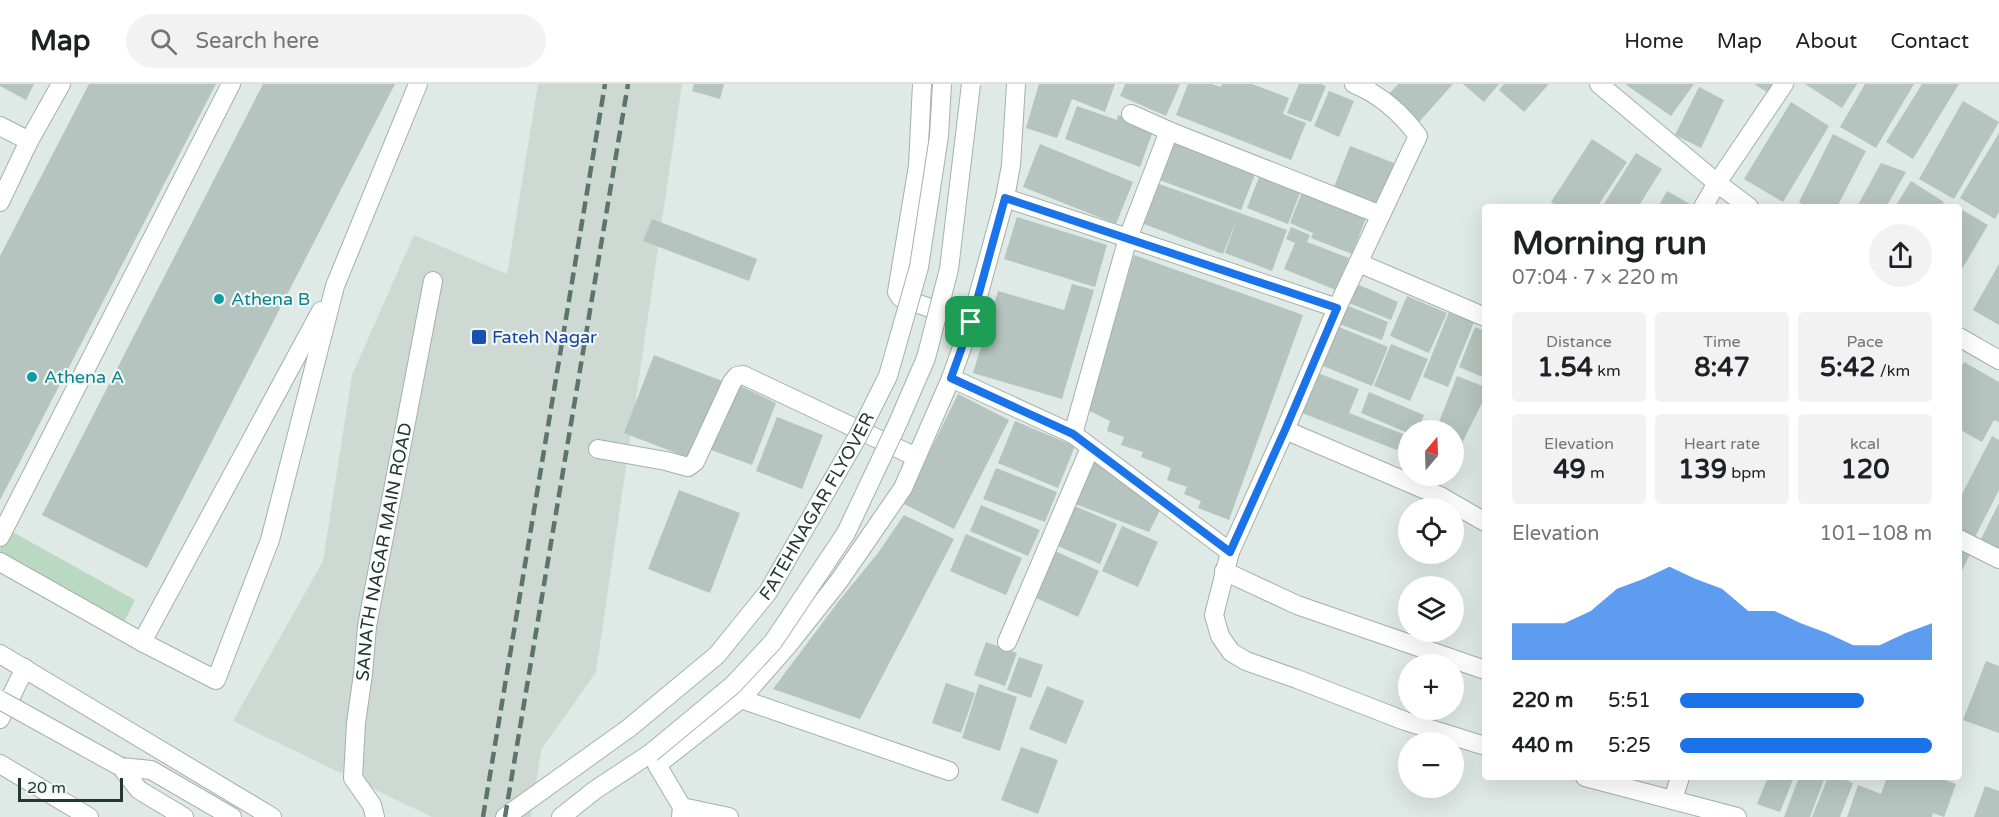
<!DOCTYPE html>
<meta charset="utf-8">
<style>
:root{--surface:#fff;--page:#f2f2f2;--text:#202124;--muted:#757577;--line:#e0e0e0;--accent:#1a73e8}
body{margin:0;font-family:"Varela Round",sans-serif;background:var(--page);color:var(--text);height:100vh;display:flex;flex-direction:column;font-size:22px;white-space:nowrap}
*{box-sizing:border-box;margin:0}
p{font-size:20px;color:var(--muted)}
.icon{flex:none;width:33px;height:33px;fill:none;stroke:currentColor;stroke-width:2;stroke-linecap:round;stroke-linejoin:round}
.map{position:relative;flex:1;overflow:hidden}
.panel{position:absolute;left:1482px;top:120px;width:480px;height:576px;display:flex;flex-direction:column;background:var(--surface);border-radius:6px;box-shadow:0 6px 24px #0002}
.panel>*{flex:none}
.needle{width:39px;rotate:19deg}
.buttons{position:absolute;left:1398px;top:336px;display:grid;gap:12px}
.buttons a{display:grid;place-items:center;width:66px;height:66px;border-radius:50%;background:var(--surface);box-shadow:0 6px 24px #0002;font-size:30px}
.scale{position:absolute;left:18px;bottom:15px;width:105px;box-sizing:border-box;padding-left:6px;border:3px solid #223832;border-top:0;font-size:16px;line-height:21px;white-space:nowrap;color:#223832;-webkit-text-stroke:4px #eff6f3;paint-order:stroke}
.pin{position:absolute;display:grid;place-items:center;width:51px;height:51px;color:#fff;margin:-26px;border-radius:12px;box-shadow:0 3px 9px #0006}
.round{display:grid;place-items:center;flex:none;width:63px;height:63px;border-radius:32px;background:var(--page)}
.overview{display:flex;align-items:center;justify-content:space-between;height:102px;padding:0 30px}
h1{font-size:33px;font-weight:800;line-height:45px}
.metrics{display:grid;grid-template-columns:repeat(3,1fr);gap:9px;height:102px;padding:6px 30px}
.metrics div{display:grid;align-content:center;border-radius:6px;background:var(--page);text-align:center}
.metrics b{font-size:26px;font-weight:800}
.metrics small{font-size:16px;font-weight:400}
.metrics p{font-size:16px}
.chart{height:168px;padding:12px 30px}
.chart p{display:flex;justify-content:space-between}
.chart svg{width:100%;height:108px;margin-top:6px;fill:var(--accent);opacity:.7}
ul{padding:0 30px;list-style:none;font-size:20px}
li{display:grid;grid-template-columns:96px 72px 1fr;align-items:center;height:45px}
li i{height:15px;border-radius:8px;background:var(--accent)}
header{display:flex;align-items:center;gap:36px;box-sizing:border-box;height:84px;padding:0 30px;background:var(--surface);border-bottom:2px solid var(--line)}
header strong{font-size:28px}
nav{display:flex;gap:33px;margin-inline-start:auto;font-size:21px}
.search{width:420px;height:54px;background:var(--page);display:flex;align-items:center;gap:15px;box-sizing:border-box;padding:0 21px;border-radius:33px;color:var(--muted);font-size:22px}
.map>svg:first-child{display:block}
.built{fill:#ced9d4}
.green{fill:#bad9c3}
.building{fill:#b5c4be}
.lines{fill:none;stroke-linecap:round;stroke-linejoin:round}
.service-casing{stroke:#a3b0ac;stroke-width:20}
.minor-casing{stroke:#a3b0ac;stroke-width:20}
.tertiary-casing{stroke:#a3b0ac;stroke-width:20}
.secondary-casing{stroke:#a0b4ad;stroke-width:20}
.service{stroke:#fff;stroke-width:18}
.minor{stroke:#fff;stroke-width:18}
.tertiary{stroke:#fff;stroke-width:18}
.secondary{stroke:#fff;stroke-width:18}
.rail{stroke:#5c746e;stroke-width:4.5;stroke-dasharray:12 6;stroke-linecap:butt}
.tertiary-bridge-casing{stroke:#a3b0ac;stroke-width:20;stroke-linecap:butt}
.secondary-bridge-casing{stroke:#a0b4ad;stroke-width:20;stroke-linecap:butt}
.tertiary-bridge{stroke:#fff;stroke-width:18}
.secondary-bridge{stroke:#fff;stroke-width:18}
.route-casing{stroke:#fff;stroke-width:12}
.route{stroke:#1a73e8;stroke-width:8}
.culture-dot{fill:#0f9aa8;stroke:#eff6f3;stroke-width:2}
.transit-dot{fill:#1a4fb4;stroke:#eff6f3;stroke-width:2}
.labels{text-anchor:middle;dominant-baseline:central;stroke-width:4.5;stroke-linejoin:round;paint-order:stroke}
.culture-label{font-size:18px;fill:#0d838f;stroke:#eff6f3;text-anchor:start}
.transit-label{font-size:18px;fill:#164399;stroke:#eff6f3;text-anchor:start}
.street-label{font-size:18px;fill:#223832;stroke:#eff6f3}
</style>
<header>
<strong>Map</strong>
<div class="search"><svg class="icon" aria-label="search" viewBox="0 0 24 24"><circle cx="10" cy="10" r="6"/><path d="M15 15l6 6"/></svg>Search here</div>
<nav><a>Home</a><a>Map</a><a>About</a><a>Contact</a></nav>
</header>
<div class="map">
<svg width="1999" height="733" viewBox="0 0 1999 733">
<rect width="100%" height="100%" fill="#dfe9e5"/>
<!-- built -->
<path class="built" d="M538,0H682L596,588L541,666L531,733H432L233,637L323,477L352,291L414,151L507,190Z"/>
<!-- green -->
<path class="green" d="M0,441L135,516L124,538L0,470Z"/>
<!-- building -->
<g class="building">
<path d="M0,0H34L26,16L0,2Z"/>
<path d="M89,0H216L0,416V172Z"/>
<path d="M263,0H395L147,484L42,431Z"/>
<path d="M694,0H724L720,15L692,7Z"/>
<path d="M1039,0H1115L1105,28L1072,15L1057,54L1026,44Z"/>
<path d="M1125,0H1180L1166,32L1120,12Z"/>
<path d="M1188,0H1212L1221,3L1222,0H1252L1289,14L1283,30L1306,39L1291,76L1176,31Z"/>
<path d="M1299,0H1321L1326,2L1311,38L1287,29Z"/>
<path d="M1398,0H1453L1419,38L1388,11Z"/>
<path d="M1463,0H1499L1484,18Z"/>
<path d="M1504,0H1549L1524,28L1499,6Z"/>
<path d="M1625,0H1694L1671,32Z"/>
<path d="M1754,0H1777L1770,10Z"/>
<path d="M1805,0H1857L1842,24Z"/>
<path d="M1865,0H1914L1876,64L1840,43Z"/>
<path d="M1922,0H1959L1913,75L1886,58Z"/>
<path d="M1699,3L1724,16L1701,64L1675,51Z"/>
<path d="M1329,7L1354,17L1339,53L1314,42Z"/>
<path d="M1963,17L1999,38L1954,115L1919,95Z"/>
<path d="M1791,18L1829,42L1783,118L1744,95Z"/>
<path d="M1077,22L1117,36L1118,31L1154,44L1140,83L1065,55Z"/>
<path d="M1999,49V128L1995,135L1960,114Z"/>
<path d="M1833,50L1866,67L1837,123H1807L1799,118Z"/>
<path d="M1169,53L1257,85L1241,126L1154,94Z"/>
<path d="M1592,55L1627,78L1597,123H1559L1551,118Z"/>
<path d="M1040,60L1133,98L1116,140L1023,103Z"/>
<path d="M1350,62L1394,79L1379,120L1334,103Z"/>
<path d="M1636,69L1662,85L1638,123H1602Z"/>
<path d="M1881,79L1906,88L1886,123H1857Z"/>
<path d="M1261,88L1302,104L1288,140L1247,124Z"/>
<path d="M1151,97L1287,146L1272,187L1225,169L1236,137L1223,170L1136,137Z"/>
<path d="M1911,97L1944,118L1941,123H1895Z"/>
<path d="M1304,103L1368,129L1352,170L1311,154L1313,149L1290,139Z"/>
<path d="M1667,107L1690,120L1689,123H1658Z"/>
<path d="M1959,124L1988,141L1959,190Z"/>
<path d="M1017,133L1107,161L1095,203L1004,175Z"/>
<path d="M652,135L757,175L749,197L643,157Z"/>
<path d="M1291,143L1310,151L1307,158L1349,174L1336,206L1284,185L1295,159L1286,155Z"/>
<path d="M1134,171L1303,231L1229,436L1198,424L1201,417L1184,410L1187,403L1167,396L1171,384L1141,373L1143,368L1121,361L1124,353L1107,347L1110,337L1088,326Z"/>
<path d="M1999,180V241L1973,226Z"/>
<path d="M1072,200L1094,206L1062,315L973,289L998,207L1064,226Z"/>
<path d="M1357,200L1398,218L1391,236L1349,219Z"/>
<path d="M1407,212L1447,229L1429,269L1390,252Z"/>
<path d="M1346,221L1388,238L1382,256L1339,240Z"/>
<path d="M1449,228L1474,238L1448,303L1423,293Z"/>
<path d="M1339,243L1388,263L1372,302L1323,282Z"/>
<path d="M1475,243L1485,247V294L1459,283Z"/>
<path d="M1391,260L1428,275L1410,317L1374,302Z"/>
<path d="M654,271L725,298L709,339L704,337L689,374L624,349Z"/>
<path d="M1964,278L1999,298V338L1994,336L1982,358L1959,345V286Z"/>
<path d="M1318,289L1359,305L1349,329L1403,350L1397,366L1302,329Z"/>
<path d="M1457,292L1485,303V313L1454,375V346H1436Z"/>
<path d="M735,299L776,319L752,381L711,366Z"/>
<path d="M1369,308L1424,331L1418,346H1408V349L1361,329Z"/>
<path d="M958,310L1009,336L954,445L904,420Z"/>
<path d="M777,333L823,351L802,405L756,387Z"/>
<path d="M1015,337L1075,362L1058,404L998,379Z"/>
<path d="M1992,352L1999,356V406L1971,461L1959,455V416Z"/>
<path d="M1094,374L1163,420L1149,448L1070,418Z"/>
<path d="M996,384L1057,408L1045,438L983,415Z"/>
<path d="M679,406L740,429L710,509L648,485Z"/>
<path d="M1999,419V469L1979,459Z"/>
<path d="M981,421L1040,446L1028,472L970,447Z"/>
<path d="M1072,421L1117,440L1100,480L1055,461Z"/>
<path d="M904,431L954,455L860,635L773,605L838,518L878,469Z"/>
<path d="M1122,442L1158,458L1138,503L1102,487Z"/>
<path d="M966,450L1022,474L1006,511L950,487Z"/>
<path d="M1959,460L1972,466L1959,493Z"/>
<path d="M1055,467L1099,487L1078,533L1034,513Z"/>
<path d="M986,558L1017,569L1005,602L974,591Z"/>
<path d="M1019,573L1043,581L1031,614L1007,606Z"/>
<path d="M1986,577L1999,582V649L1963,636Z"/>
<path d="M946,599L975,609L961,649L932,639Z"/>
<path d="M979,600L1017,613L1000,667L962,654Z"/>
<path d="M1047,602L1084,617L1066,660L1029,645Z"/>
<path d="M1021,663L1058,676L1038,730L1001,716Z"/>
<path d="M1768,693H1794L1780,728L1757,720Z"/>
<path d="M1799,693H1825L1810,733H1784Z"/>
<path d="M1828,693H1839L1853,699L1840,733H1812Z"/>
<path d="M1887,693H1937L1956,700L1944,733L1933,729L1932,733H1847L1858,701L1881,710Z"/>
<path d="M1985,702L1999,707V733H1974Z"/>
</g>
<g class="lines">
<!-- service casing -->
<g class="service-casing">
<path id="service" d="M0,635L25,584"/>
</g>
<!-- minor casing -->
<g class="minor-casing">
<g id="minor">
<path d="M922,0L918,82L897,208L901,214L971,238"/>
<path d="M1599,0L1717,99L1784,0"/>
<path d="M1131,30L1169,47L1381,131"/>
<path d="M0,42L29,57"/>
<path d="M1005,114L1128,154L1169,47"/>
<path d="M0,118L29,57L61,0"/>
<path d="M1703,123L1717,99L1749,123"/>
<path d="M1359,179L1485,233"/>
<path d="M1337,224L1418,52C1401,29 1381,11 1354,0"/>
<path d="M1959,253L1999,276"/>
<path d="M951,294L1073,350L1230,468"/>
<path d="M1285,346L1440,412L1485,438"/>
<path d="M1073,350L1128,154L1337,224L1285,346L1230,468L1214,531L1220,552L1231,568L1246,577L1297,595L1405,637L1485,662"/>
<path d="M598,365L666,377L688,383L695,378L732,298L737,292L743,291L916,373"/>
<path d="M0,453L231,0"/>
<path d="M1959,455L1999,475"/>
<path d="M0,478L142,558L216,596L270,456L335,202L418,0"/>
<path d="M1224,487L1297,521L1485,586"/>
<path d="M142,558L321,227"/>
<path d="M1007,558L1090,364"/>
<path d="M741,615L949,687"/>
<path d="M1585,693L1737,733"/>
<path d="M1673,716L1680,693"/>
<path d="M682,723L729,733"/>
<path id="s1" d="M375,733L372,721L353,694L356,639L363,590L367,542L433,197"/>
<path d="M681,733L682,723L657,681L741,615L789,560L839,497L903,404L951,294L971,238L1005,114L1011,81L1016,0"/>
</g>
</g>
<!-- tertiary casing -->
<g class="tertiary-casing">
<g id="tertiary">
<path d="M0,570L272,733"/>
<path d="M0,680L89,733"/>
<path d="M121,683L151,686L232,733"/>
<path d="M121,683L139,706L184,733"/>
</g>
</g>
<!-- secondary casing -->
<g class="secondary-casing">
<g id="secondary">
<path d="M505,733L629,644"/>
<path d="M561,733L595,706L651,669"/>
</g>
</g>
<!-- service -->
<use href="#service" class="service"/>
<!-- minor -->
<use href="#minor" class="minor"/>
<!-- tertiary -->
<use href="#tertiary" class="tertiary"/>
<!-- secondary -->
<use href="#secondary" class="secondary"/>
<!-- rail -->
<g class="rail">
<path d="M483,733L605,0"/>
<path d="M505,733L628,0"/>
</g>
<!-- tertiary-bridge casing -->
<g class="tertiary-bridge-casing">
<path id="tertiary-bridge" d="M0,616L121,683"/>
</g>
<!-- secondary-bridge casing -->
<g class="secondary-bridge-casing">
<g id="secondary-bridge">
<path id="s2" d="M629,644L717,571L768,508L858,352L888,292L919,183L939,52L942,0"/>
<path d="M651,669L733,601L773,558L846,449L897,341L926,274L949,185L971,0"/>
</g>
</g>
<!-- tertiary-bridge -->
<use href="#tertiary-bridge" class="tertiary-bridge"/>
<!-- secondary-bridge -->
<use href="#secondary-bridge" class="secondary-bridge"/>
</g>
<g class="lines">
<!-- route casing -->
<g class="route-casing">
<path id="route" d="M1005,114L1337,224L1285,346L1230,468L1073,350L951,294L971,238Z"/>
</g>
<!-- route -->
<use href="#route" class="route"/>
</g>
<!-- markers -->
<g class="culture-dot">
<circle cx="219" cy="215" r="6"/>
<circle cx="32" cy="293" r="6"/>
</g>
<rect class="transit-dot" x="471" y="245" width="16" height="16" rx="3"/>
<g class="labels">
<!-- culture labels -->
<g class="culture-label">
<text x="231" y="215">Athena B</text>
<text x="44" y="293">Athena A</text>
</g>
<!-- transit labels -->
<g class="transit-label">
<text x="492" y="253">Fateh Nagar</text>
</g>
<!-- street labels -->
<g class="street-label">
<text stroke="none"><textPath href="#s2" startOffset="294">FATEHNAGAR FLYOVER</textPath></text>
<text stroke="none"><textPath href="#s1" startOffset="274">SANATH NAGAR MAIN ROAD</textPath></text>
</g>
</g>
</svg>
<div class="buttons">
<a><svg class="needle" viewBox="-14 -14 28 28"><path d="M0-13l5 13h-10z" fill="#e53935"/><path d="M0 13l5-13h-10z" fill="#757577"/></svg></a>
<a><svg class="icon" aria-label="locate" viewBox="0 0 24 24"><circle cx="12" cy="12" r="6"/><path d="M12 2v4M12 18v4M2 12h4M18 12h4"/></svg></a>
<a><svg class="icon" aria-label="layers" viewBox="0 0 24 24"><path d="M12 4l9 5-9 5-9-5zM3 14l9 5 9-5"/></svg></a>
<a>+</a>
<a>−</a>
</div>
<div class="scale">20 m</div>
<div class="pin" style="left:971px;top:238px;background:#1e9e55"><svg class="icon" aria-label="arrive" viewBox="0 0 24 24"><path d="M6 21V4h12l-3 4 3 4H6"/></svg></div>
<section class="panel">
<div class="overview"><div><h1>Morning run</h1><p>07:04 · 7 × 220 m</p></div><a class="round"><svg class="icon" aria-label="share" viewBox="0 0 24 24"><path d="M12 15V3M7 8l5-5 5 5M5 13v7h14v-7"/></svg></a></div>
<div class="metrics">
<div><p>Distance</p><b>1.54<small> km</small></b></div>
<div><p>Time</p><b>8:47</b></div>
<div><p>Pace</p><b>5:42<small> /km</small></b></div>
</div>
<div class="metrics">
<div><p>Elevation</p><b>49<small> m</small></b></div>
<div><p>Heart rate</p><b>139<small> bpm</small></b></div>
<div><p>kcal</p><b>120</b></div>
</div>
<div class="chart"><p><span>Elevation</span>101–108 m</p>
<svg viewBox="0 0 160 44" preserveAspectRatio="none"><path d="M0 44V29L10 29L20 29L30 24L40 15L50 11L60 6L70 11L80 15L90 24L100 24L110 29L120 33L130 38L140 38L150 33L160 29V44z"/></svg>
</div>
<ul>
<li><b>220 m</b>5:51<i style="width:73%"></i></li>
<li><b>440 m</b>5:25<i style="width:100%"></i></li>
</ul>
</section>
</div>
